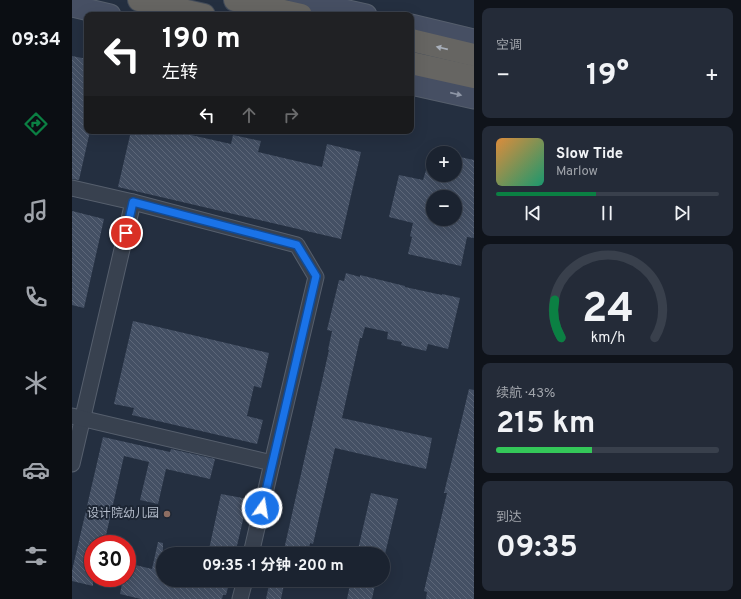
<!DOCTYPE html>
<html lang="zh">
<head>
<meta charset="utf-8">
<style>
  :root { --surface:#1b2330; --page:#242b38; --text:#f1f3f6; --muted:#a0a4ab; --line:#39404c; --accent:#0b8043 }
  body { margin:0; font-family:Overpass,"Noto Sans SC",sans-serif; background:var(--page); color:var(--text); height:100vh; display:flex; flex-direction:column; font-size:15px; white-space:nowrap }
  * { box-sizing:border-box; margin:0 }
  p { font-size:13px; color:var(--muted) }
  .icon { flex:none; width:22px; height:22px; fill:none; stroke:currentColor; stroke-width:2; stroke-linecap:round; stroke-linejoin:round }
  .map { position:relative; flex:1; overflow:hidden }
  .side { display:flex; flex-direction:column; gap:8px; padding:8px; background:#0f131a; width:267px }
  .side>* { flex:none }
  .hud { position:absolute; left:12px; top:12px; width:330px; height:122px; border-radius:8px; box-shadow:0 4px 16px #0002,0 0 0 1px var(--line); background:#202124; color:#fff; overflow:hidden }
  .controls { position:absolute; left:354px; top:146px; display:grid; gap:8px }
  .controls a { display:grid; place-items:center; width:36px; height:36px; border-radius:50%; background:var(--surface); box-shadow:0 4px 16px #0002,0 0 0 1px var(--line); font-size:20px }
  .speed { position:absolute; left:12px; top:535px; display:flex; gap:8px; font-size:20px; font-weight:700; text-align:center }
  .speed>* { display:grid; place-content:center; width:52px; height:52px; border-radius:50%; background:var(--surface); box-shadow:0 4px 16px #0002,0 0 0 1px var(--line); line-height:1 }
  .speed .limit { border:6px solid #d22; background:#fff; color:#111 }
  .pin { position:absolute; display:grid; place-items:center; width:34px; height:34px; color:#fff; margin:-17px; border:2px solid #fff; border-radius:50%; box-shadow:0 1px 4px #0007 }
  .me { position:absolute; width:44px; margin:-22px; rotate:13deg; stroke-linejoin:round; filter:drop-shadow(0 0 3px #0008) }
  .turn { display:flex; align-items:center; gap:14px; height:84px; padding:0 12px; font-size:18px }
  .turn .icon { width:52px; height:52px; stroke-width:2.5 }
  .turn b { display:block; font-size:28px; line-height:34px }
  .lanes { display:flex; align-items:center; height:38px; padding:0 12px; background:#0003; justify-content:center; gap:20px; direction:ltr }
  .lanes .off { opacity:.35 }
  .big { font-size:30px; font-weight:700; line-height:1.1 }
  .side .card { flex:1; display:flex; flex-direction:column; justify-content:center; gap:6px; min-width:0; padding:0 14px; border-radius:8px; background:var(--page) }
  .side .dial { align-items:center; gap:0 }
  .dial svg { height:104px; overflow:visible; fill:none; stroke:var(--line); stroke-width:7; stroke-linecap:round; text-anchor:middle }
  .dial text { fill:var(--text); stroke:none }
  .song { display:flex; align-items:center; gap:12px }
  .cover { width:48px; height:48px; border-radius:6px; background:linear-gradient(135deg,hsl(30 70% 55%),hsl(160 70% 35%)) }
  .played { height:4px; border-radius:2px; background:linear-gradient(90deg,var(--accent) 45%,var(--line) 45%) }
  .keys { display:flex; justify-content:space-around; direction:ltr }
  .heat { display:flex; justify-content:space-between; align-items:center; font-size:22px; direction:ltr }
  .charge { height:6px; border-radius:3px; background:linear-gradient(90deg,#34c759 43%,var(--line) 0) }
  .trip { position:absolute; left:84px; top:547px; width:234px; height:40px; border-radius:20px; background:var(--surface); box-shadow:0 4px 16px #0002,0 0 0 1px var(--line); font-weight:700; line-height:40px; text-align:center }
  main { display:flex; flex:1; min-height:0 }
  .tab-bar { display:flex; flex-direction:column; width:72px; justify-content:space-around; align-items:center; background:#0b0e13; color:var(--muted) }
  .tab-bar .icon { width:28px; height:28px }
  .tab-bar .selected { color:var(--accent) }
  .tab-bar b { font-size:18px; color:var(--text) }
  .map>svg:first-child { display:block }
  .building { fill:url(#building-back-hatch); fill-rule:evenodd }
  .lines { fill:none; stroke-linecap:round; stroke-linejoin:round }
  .minor-casing { stroke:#565f6d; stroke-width:17 }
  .secondary-casing { stroke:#565f6d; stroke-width:23 }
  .trunk-casing { stroke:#434c5a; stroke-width:24 }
  .minor { stroke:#38414f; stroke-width:15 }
  .secondary { stroke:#464f63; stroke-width:21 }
  .trunk { stroke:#666562; stroke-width:22 }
  .oneway { fill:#a8afba }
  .oneway2 { fill:#8e96a6 }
  .route-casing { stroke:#114b97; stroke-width:10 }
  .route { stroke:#1a73e8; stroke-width:7 }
  .education-dot { fill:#8d6e63; stroke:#1d2634; stroke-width:1.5 }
  .labels { text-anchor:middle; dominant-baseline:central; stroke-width:4; stroke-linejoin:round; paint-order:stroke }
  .poi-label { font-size:12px; fill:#b4bcca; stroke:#1d2634; text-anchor:end }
</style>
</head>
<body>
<main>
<nav class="tab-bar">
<b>09:34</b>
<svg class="icon selected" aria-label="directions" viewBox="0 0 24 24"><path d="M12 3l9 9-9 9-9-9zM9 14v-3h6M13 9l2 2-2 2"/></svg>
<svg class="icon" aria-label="music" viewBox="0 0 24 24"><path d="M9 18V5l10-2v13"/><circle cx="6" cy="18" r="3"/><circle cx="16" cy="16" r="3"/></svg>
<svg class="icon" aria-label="phone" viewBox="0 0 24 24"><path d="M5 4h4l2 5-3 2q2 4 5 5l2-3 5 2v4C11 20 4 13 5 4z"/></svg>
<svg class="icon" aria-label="climate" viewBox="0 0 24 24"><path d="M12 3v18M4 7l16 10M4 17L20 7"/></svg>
<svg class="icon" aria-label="car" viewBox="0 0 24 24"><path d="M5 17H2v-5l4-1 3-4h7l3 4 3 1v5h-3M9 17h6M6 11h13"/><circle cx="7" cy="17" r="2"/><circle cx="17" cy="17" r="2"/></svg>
<svg class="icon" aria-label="filters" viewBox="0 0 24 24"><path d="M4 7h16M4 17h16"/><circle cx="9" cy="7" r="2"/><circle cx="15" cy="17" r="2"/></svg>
</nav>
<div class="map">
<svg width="402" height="599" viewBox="0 0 402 599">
  <defs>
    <pattern id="building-back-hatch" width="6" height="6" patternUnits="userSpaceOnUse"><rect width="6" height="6" fill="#445064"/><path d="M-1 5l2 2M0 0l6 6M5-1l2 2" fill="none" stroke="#5d6779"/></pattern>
  </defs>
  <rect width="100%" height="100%" fill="#242f40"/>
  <g class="building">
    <path d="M0,56l15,3v72h3l-11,49 -7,-1z"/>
    <path d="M59,131h42l58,13 2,-9 28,6 -3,11 64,15 5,-23 34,8 -20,87 -223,-52z"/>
    <path d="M360,151l10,2h-9v22h22v-19l19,4v78l-7,-1 -6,29 -53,-12 4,-17 -2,-1 3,-13 -24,-6 10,-42 24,5 4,-13h1zM361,197h22v22h-22z"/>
    <path d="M0,211l32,8 -20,89 -12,-3z"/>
    <path d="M274,273l14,4v-2l45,11v1l37,8v-1l18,4 -12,51 -20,-5 -2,7 -25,-6 1,-3 -15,-3 1,-7 -23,-5 -3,11h-2l-18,80 90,20 -6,31 -91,-21 -22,96 -3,-1 -2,11h-25l46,-204h-1l4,-19 -5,-1 12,-50 5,1z"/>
    <path d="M61,321l136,32 -8,35 -7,-2 -7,30 16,4 -6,24 -125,-29 2,-7 -20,-4z"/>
    <path d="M397,389l5,1v209h-48l1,-7 -3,-1 23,-98h-3z"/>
    <path d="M31,437l67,15 1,-3 44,10 -5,20 -44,-10 -8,35 -18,-4 9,-38 -25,-6 -20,88h-11v42l-21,-5v-10z"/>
    <path d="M299,493l27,6 -13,55h-28z"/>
    <path d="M149,494l27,5 -13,55h-27z"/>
    <path d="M86,542l5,1v37h67l-4,15h-3l-1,4h-81l-21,-5 3,-16h4v-15l25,6z"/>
    <path d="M198,580h15l-4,19h-15z"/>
    <path d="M279,580h25l-4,19h-25z"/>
  </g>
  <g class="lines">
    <g class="minor-casing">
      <g id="minor">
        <path d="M0,188l61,14 -61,262"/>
        <path d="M61,202l164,43 19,32 -44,186"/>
        <path d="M0,416l200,47 -21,91"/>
        <path d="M168,599l5,-19"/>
      </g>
    </g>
    <g class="secondary-casing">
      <g id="secondary">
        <path d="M227,0l67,15"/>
        <path d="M0,6l38,9"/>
        <path d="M339,25l63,15"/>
        <path d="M339,84l63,14"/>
      </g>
    </g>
    <g class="trunk-casing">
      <g id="trunk">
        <path d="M67,0l65,15"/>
        <path d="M163,0l66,15"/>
        <path d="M339,40l63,15"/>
        <path d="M339,63l63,14"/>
      </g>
    </g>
    <use href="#minor" class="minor"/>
    <use href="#secondary" class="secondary"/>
    <use href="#trunk" class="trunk"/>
  </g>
  <defs><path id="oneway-solid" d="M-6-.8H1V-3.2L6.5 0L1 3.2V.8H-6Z"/></defs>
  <use class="oneway" href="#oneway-solid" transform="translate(370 48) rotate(-167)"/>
  <use class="oneway2" href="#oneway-solid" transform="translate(384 94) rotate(13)"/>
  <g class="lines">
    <g class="route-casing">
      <path id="route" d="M54,233l7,-31 164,43 19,31 -54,232"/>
    </g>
    <use href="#route" class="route"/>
  </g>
  <circle class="education-dot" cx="95" cy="514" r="4"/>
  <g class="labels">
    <g class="poi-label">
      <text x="87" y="514">设计院幼儿园</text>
    </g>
  </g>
</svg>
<div class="controls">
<a>+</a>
<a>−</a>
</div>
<div class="speed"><div class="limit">30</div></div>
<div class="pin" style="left:54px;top:233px;background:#d93025"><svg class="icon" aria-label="arrive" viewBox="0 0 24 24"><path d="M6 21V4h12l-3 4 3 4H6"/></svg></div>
<svg class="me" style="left:190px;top:508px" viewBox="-20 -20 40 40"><circle r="17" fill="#1a73e8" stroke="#fff" stroke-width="3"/><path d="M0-11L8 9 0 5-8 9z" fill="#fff"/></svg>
<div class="trip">09:35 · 1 分钟 · 200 m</div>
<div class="hud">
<div class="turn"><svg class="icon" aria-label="left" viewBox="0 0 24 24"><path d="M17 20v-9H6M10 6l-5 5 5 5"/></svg><div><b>190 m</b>左转</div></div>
<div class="lanes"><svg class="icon" aria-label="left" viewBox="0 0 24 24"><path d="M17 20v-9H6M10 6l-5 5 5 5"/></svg><svg class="icon off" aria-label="ahead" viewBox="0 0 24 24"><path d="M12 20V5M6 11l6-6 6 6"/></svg><svg class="icon off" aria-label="right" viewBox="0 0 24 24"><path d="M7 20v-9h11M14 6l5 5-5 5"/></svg></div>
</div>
</div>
<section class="side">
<div class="card"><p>空调</p>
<div class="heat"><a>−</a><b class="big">19°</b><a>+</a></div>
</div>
<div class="card">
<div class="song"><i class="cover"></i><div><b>Slow Tide</b><p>Marlow</p></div></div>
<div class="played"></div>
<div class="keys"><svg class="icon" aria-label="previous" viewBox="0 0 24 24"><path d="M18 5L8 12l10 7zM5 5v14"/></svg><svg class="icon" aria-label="pause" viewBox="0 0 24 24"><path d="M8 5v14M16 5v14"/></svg><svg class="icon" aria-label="next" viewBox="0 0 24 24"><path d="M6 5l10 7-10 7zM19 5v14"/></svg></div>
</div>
<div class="card dial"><svg viewBox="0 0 100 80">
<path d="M14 69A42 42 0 1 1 86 69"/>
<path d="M14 69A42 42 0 0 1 9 40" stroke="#0b8043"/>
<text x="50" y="56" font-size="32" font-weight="700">24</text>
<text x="50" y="72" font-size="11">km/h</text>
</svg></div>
<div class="card"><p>续航 · 43%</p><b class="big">215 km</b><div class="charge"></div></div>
<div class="card"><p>到达</p><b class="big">09:35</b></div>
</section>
</main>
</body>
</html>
